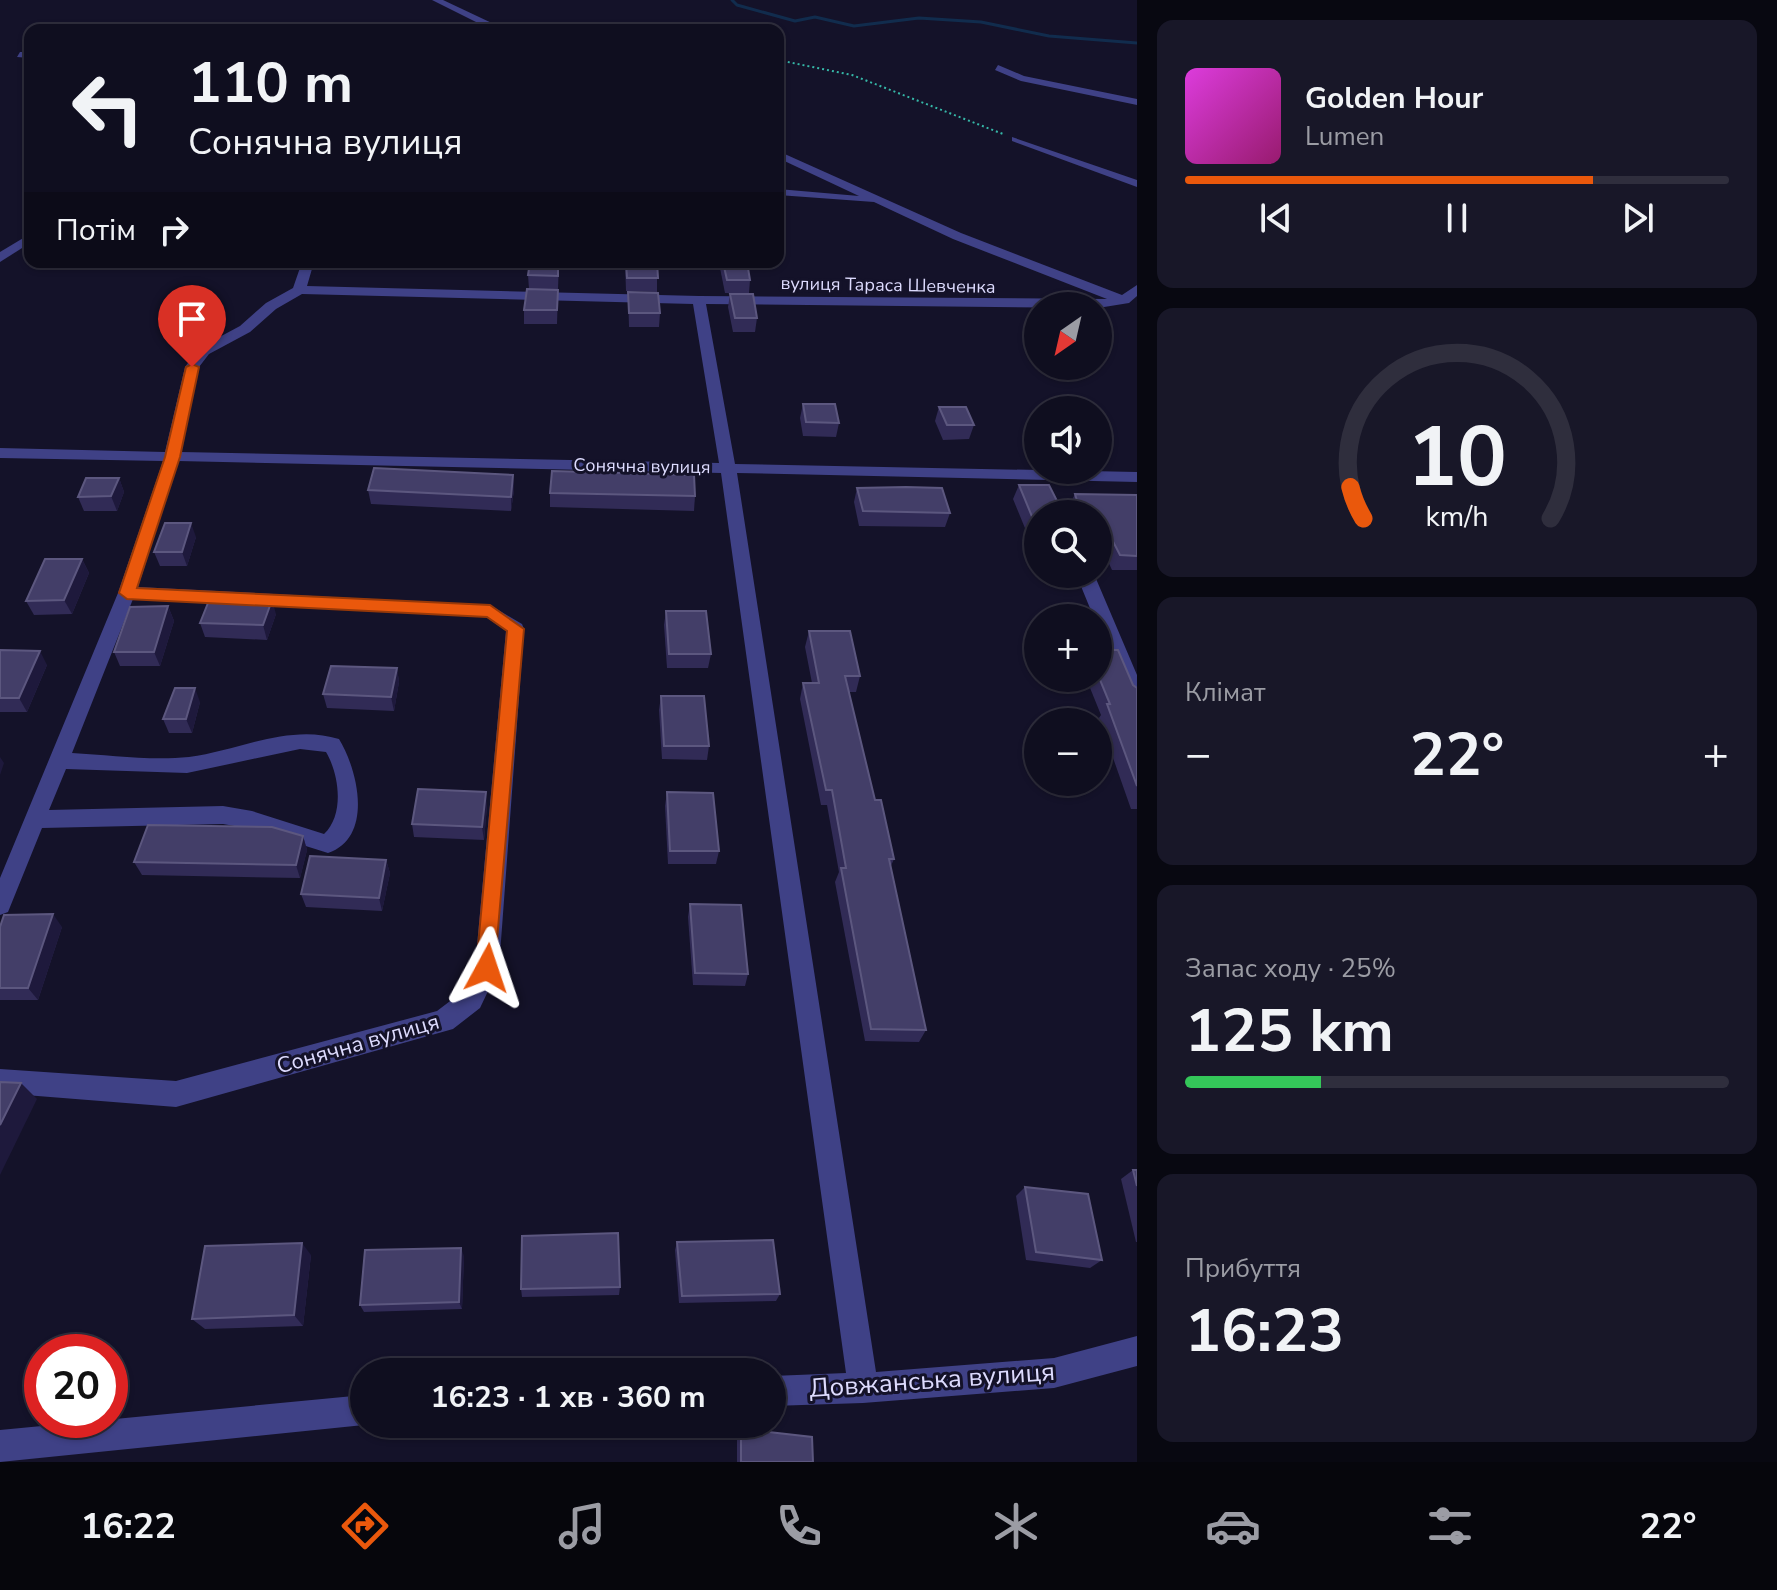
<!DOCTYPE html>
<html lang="uk">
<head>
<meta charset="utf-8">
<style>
  :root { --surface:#0f0e1f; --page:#181728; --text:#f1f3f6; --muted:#9b9ca4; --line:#2f2e3d; --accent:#ea580c }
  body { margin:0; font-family:"Nunito Sans",sans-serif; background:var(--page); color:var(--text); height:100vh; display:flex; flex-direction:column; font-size:30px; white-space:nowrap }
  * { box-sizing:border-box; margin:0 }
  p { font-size:26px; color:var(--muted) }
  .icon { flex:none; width:44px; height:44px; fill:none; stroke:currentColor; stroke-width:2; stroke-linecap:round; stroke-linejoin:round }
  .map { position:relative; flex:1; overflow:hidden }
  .panel { display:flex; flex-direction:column; gap:20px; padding:20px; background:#080811; width:640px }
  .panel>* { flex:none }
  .banner { position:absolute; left:24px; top:24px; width:760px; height:244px; border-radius:16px; box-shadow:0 2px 6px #0004,0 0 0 2px var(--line); background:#0f0e1f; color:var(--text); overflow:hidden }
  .needle { width:52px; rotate:214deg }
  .buttons { position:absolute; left:1024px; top:292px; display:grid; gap:16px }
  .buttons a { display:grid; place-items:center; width:88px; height:88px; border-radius:50%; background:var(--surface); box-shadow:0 2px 6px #0004,0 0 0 2px var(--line); font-size:40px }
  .speed { position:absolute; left:24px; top:1334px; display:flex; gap:16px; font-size:40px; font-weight:700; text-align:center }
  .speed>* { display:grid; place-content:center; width:104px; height:104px; border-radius:50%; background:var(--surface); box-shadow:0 2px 6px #0004,0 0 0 2px var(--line); line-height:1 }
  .speed .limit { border:12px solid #d22; background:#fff; color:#111 }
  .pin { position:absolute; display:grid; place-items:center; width:68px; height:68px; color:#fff; margin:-82px -34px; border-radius:50% 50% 50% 0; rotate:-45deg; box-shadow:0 0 8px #0007 }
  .pin .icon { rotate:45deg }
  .me { position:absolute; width:88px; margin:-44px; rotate:5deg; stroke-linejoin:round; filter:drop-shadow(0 0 6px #0008) }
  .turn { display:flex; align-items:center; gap:28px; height:168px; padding:0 32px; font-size:36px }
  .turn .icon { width:104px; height:104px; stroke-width:2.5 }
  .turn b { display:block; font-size:56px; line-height:68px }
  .then { display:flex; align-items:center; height:76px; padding:0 32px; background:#0003; gap:16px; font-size:30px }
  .big { font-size:60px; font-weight:700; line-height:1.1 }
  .panel .card { flex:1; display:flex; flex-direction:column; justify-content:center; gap:12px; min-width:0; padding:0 28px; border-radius:16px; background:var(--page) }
  .panel .dial { align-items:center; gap:0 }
  .dial svg { height:208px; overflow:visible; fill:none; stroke:var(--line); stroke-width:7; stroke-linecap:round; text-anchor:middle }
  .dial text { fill:var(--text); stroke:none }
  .song { display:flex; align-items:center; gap:24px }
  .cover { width:96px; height:96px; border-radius:12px; background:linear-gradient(135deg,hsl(300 70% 55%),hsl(320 70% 35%)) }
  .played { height:8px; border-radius:4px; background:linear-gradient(90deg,var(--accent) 75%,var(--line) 75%) }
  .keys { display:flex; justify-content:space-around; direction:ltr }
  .heat { display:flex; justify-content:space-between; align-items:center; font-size:44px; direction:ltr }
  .charge { height:12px; border-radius:6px; background:linear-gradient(90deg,#34c759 25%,var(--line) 0) }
  .trip { position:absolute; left:350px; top:1358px; width:436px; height:80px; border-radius:40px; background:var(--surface); box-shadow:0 2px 6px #0004,0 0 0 2px var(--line); font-weight:700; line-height:80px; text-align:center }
  .tab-bar { display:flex; height:128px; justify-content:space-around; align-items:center; background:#06060c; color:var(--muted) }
  .tab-bar .icon { width:56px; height:56px }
  .tab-bar .current { color:var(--accent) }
  .tab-bar b { font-size:36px; color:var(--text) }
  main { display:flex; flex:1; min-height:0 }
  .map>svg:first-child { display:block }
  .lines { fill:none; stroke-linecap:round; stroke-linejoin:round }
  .stream { stroke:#112c4d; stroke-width:3 }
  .path { stroke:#36b7a7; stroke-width:2; stroke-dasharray:2 3; stroke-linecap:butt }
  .minor { fill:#3f4186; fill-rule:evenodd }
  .wall { fill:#312b56 }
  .shaded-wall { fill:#1e193c }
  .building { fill:#433e68; stroke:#5c577f; stroke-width:2 }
  .route { fill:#ea580c; stroke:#983908; stroke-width:2 }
  .labels { text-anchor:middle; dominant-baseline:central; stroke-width:6; stroke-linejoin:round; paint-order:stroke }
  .far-street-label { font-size:18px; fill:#dddbfe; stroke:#141229 }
  .street-label { font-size:22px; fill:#dddbfe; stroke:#141229 }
  .near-street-label { font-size:26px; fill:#dddbfe; stroke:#141229 }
</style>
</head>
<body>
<main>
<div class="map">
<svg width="1137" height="1462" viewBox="0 0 1137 1462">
  <rect width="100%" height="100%" fill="#141229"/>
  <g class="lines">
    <path class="stream" d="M732,0l5,5 58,16 20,-4 39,9 65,-8 62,4 68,14 88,7"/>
    <path class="path" d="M778,60l74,15 151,59"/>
    <g class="minor">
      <path d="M432,0h11l53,25 140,2 4,3h-148z"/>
      <path d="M20,52h10v6l-13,-1z"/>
      <path d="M998,65l26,11 113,23v6l-116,-24 -26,-11z"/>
      <path d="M1012,137l125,43v7l-125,-46z"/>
      <path d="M778,151l183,82 161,62 15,-10v11l-8,7 -31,5 -392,-4 29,160 402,8v10l-400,-9 139,899 178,-14 83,-22v30l-83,22 -191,15 -91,3v-30l74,-3 -125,-900 -543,-12 -40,126 352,18 32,19 2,5 -25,339 -19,40 -27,21 -277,78 -176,-14v-24l176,12 261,-70 25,-19 13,-25 31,-336 -20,-14 -353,-18 -61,154c37,2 79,8 117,4 49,-6 100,-34 150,-18 19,31 35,98 -11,114l-76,-24 -29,-5 -181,4 -34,84 -8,3v-37l118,-285 45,-132 -163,-3v-10l165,4 20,-85 14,-19 41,-22 26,-23 27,-15 9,-26h12l-7,24 392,10 408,3 -154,-60 -79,-37 -96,-7v-6l81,7 -81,-38zM302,294l391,10 26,159 -538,-11 18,-85 10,-13 41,-22 26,-23zM300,749l26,3c13,22 19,62 -2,82l-72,-23 -29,-5 -174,4 17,-41 121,4z"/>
      <path d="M30,234v9l-30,19v-10z"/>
      <path d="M1076,574h18l43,101v30l-10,-7 -29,-71v-9h-4z"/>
      <path d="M364,1395v29h3l-3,1 -364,37v-32z"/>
    </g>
  </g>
  <g class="wall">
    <path d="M339,262h25v1l-25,1z"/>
    <path d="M559,262l-1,27h-29l-1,-14z"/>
    <path d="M625,262h32v30l-31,-1z"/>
    <path d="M721,262h26l3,18 -1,13h-24l-5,-25z"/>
    <path d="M558,290l-1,34h-33v-14z"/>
    <path d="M628,292l32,21 -1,14h-30z"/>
    <path d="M730,294l27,24 -2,14h-22l-5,-25z"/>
    <path d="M200,304l4,14 -9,23h-26l-4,-13z"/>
    <path d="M803,404l36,19 -3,14 -33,-1 -3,-18z"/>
    <path d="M939,407l35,18 -5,14 -26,1 -8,-19z"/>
    <path d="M513,475l1,15 -3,21 -140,-7 -3,-14z"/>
    <path d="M119,478l5,14 -7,19h-33l-6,-14z"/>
    <path d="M1019,485l39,18 13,-1 4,-8 62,1v75h-25l-14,-30v-26h-60v19h-11l-14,-34z"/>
    <path d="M857,488l93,25 -5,14 -86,-1 -5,-24z"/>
    <path d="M550,493l145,3 -1,15 -144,-4z"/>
    <path d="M196,537l-9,29h-27l-6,-14z"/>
    <path d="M82,559l7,14 -17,41 -38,1 -8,-14z"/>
    <path d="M168,606l6,15 -14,45h-40l-6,-14z"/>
    <path d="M666,611l45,43 -3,14h-41l-3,-43z"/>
    <path d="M276,614l-9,26 -62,-3 -5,-14z"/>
    <path d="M809,631l51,45 -4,16h-7l26,108 19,59 -4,9 36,162 -7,12 -54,-1 -30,-159 4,-10 -12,-67h-6l-21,-106 3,-16h9l-7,-36z"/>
    <path d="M0,650l47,15 -20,47h-27z"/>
    <path d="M1098,650l39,38v121h-6l-32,-91 2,-3 -15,-37h12z"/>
    <path d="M397,668l2,14 -5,29 -67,-3 -4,-14z"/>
    <path d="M661,696l48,50 -2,14 -45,-1 -3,-49z"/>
    <path d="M200,702l-8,31h-23l-6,-14z"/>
    <path d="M667,792l52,59 -3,13h-48l-3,-58z"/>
    <path d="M487,806l-3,34 -70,-3 -2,-13z"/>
    <path d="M303,836l4,14 -7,28 -158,-3 -8,-13z"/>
    <path d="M386,860l4,13 -8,38 -76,-4 -5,-13z"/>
    <path d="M690,904l58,70 -3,12 -52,-1 -5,-68z"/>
    <path d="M0,927h62l-24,73h-38z"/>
    <path d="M1133,1170h4v72h-1l-15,-63z"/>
    <path d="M1025,1187l77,73 -12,8 -64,-8 -10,-64z"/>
    <path d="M677,1242l103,52 -4,7 -97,2 -4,-53z"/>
    <path d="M311,1255l-8,71 -98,3 -13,-10z"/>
    <path d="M464,1256l-2,53 -98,3 -4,-7z"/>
    <path d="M620,1287l-1,8 -97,2 -1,-8z"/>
    <path d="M741,1429l72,33h-76v-29z"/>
  </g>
  <g class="shaded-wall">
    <path d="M200,304l4,14 -9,23 -4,-14z"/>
    <path d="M513,475l1,15 -3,21v-14z"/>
    <path d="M119,478l5,14 -7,19 -6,-15z"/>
    <path d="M191,523l5,14 -9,29 -5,-14z"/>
    <path d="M82,559l7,14 -17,41 -8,-14z"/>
    <path d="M272,600l4,14 -9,26 -4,-15z"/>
    <path d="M168,606l6,15 -14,45 -6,-14z"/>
    <path d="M40,651l7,14 -20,47 -8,-14z"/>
    <path d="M397,668l2,14 -5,29 -3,-14z"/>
    <path d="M195,688l5,14 -8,31 -6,-14z"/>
    <path d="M0,757l4,6 -4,12z"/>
    <path d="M486,792l1,14 -3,34 -2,-13z"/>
    <path d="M303,836l4,14 -7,28 -4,-13z"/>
    <path d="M386,860l4,13 -8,38 -3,-13z"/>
    <path d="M53,914l9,13 -24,73 -10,-12z"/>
    <path d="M21,1083l16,16 -37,76v-50z"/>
    <path d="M302,1243l9,12 -8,71 -9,-11z"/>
    <path d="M461,1248l3,8 -2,53 -3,-7z"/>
  </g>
  <g class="building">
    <path d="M530,262h28v14l-30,-1z"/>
    <path d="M626,262h31l1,16h-31z"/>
    <path d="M723,262h24l3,18h-23z"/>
    <path d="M527,289l31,1 -1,20h-33z"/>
    <path d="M628,292l30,1 2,20h-31z"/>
    <path d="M730,294h23l4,24h-22z"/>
    <path d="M200,304l-9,23 -26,1 9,-23z"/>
    <path d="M803,404h32l4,19 -33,-1z"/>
    <path d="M939,407h27l8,18h-27z"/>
    <path d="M374,468l139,7 -2,22 -143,-7z"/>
    <path d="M552,471l142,4 1,21 -145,-3z"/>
    <path d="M86,478h33l-8,18 -33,1z"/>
    <path d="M1019,485h30l9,18 19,-2 -2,-7 62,1v61l-17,-1 -18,-35 -4,-1v-5h-60v5h-5z"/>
    <path d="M906,487l36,1 8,25 -87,-2 -6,-23z"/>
    <path d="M165,523h26l-9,29h-28z"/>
    <path d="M45,559h37l-18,41 -38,1z"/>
    <path d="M210,598l62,2 -9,25 -63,-2z"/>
    <path d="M168,606l-14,46h-40l16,-45z"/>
    <path d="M666,611h40l5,43h-42z"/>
    <path d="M809,631h41l10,45h-15l30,124h6l13,59h-5l37,171 -55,-1 -30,-161h5l-14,-78h-6l-23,-107h16z"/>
    <path d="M0,650l40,1 -21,47h-19z"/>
    <path d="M1098,650h20l15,35 4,3v98l-30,-82h3l-12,-29z"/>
    <path d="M331,666l66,2 -6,29 -68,-3z"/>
    <path d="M175,688h20l-9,31h-23z"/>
    <path d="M661,696h43l5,50h-45z"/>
    <path d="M418,789l68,3 -4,35 -70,-3z"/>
    <path d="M667,792l46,1 6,58h-49z"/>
    <path d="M148,825l124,2 31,9 -7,29 -162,-3z"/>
    <path d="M310,856l76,4 -7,38 -78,-4z"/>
    <path d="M690,904l51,1 7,69 -53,-1z"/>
    <path d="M53,914l-25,74h-28v-61l4,-12z"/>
    <path d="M0,1082l21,1 -21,42z"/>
    <path d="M1133,1170h4v16z"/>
    <path d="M1025,1187l63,7 14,66 -66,-8z"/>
    <path d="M618,1233l2,54 -99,2 1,-53z"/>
    <path d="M773,1240l7,54 -98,2 -5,-54z"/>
    <path d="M302,1243l-8,72 -102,4 13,-73z"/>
    <path d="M461,1248l-2,54 -99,3 5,-55z"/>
    <path d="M741,1429l71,8 1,25h-72z"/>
  </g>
  <path class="route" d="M192,364l7,3 -19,90 -43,131 353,17 34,24 -30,346 -7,3 -8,-3 -3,-7 31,-337 -20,-14 -360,-18 -8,-6 46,-136 21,-90z"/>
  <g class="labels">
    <g class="far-street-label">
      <text transform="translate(888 285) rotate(1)">вулиця Тараса Шевченка</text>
      <text transform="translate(642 466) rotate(1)">Сонячна вулиця</text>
    </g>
    <g class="street-label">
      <text transform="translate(358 1044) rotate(-16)">Сонячна вулиця</text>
    </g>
    <g class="near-street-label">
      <text transform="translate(932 1380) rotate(-4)">Довжанська вулиця</text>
    </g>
  </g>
</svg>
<div class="buttons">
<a><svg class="needle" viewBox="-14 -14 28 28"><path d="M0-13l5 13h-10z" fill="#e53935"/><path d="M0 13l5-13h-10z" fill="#9b9ca4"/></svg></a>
<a><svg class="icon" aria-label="sound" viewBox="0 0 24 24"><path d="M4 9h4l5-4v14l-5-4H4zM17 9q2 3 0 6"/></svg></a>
<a><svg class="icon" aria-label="search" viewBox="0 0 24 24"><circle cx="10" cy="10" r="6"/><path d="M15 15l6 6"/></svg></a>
<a>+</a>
<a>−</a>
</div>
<div class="speed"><div class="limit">20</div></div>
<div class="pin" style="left:192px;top:367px;background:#d93025"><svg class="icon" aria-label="arrive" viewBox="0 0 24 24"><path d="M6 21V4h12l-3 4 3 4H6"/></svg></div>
<svg class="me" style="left:487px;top:968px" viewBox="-20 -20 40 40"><path d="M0-17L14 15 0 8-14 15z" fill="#ea580c" stroke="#fff" stroke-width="4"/></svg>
<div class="trip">16:23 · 1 хв · 360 m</div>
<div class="banner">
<div class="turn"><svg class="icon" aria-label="left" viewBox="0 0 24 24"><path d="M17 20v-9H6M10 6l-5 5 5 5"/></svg><div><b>110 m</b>Сонячна вулиця</div></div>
<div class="then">Потім<svg class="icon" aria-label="right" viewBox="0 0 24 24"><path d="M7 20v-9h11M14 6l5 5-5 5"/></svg></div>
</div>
</div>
<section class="panel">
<div class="card">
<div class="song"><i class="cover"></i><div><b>Golden Hour</b><p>Lumen</p></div></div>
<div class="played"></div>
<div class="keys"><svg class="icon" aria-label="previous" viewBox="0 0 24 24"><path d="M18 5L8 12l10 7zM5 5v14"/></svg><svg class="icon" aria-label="pause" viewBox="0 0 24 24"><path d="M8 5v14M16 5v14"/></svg><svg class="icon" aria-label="next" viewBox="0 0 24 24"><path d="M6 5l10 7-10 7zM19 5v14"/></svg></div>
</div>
<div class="card dial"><svg viewBox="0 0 100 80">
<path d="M14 69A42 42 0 1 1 86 69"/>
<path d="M14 69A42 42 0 0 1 9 57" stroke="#ea580c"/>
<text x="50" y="56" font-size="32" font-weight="700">10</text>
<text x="50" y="72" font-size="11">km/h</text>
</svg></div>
<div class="card"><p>Клімат</p>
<div class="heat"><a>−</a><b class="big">22°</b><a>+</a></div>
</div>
<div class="card"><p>Запас ходу · 25%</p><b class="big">125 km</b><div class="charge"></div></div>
<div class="card"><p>Прибуття</p><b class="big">16:23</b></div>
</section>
</main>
<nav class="tab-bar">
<b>16:22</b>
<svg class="icon current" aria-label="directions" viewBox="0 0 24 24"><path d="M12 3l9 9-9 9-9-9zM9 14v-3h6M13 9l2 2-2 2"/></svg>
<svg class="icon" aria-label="music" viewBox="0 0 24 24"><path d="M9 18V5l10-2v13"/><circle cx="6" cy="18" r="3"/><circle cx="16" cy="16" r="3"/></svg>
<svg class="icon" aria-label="phone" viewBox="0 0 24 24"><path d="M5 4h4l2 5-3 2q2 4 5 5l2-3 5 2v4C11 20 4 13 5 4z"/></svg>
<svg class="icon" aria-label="climate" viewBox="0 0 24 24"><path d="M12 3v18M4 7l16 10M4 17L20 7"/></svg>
<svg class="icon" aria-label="car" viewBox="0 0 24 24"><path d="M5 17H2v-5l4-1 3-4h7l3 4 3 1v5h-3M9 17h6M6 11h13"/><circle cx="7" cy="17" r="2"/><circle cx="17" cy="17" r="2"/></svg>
<svg class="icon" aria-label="filters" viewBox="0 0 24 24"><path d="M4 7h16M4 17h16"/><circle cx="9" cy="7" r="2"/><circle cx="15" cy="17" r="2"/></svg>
<b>22°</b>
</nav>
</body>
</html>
